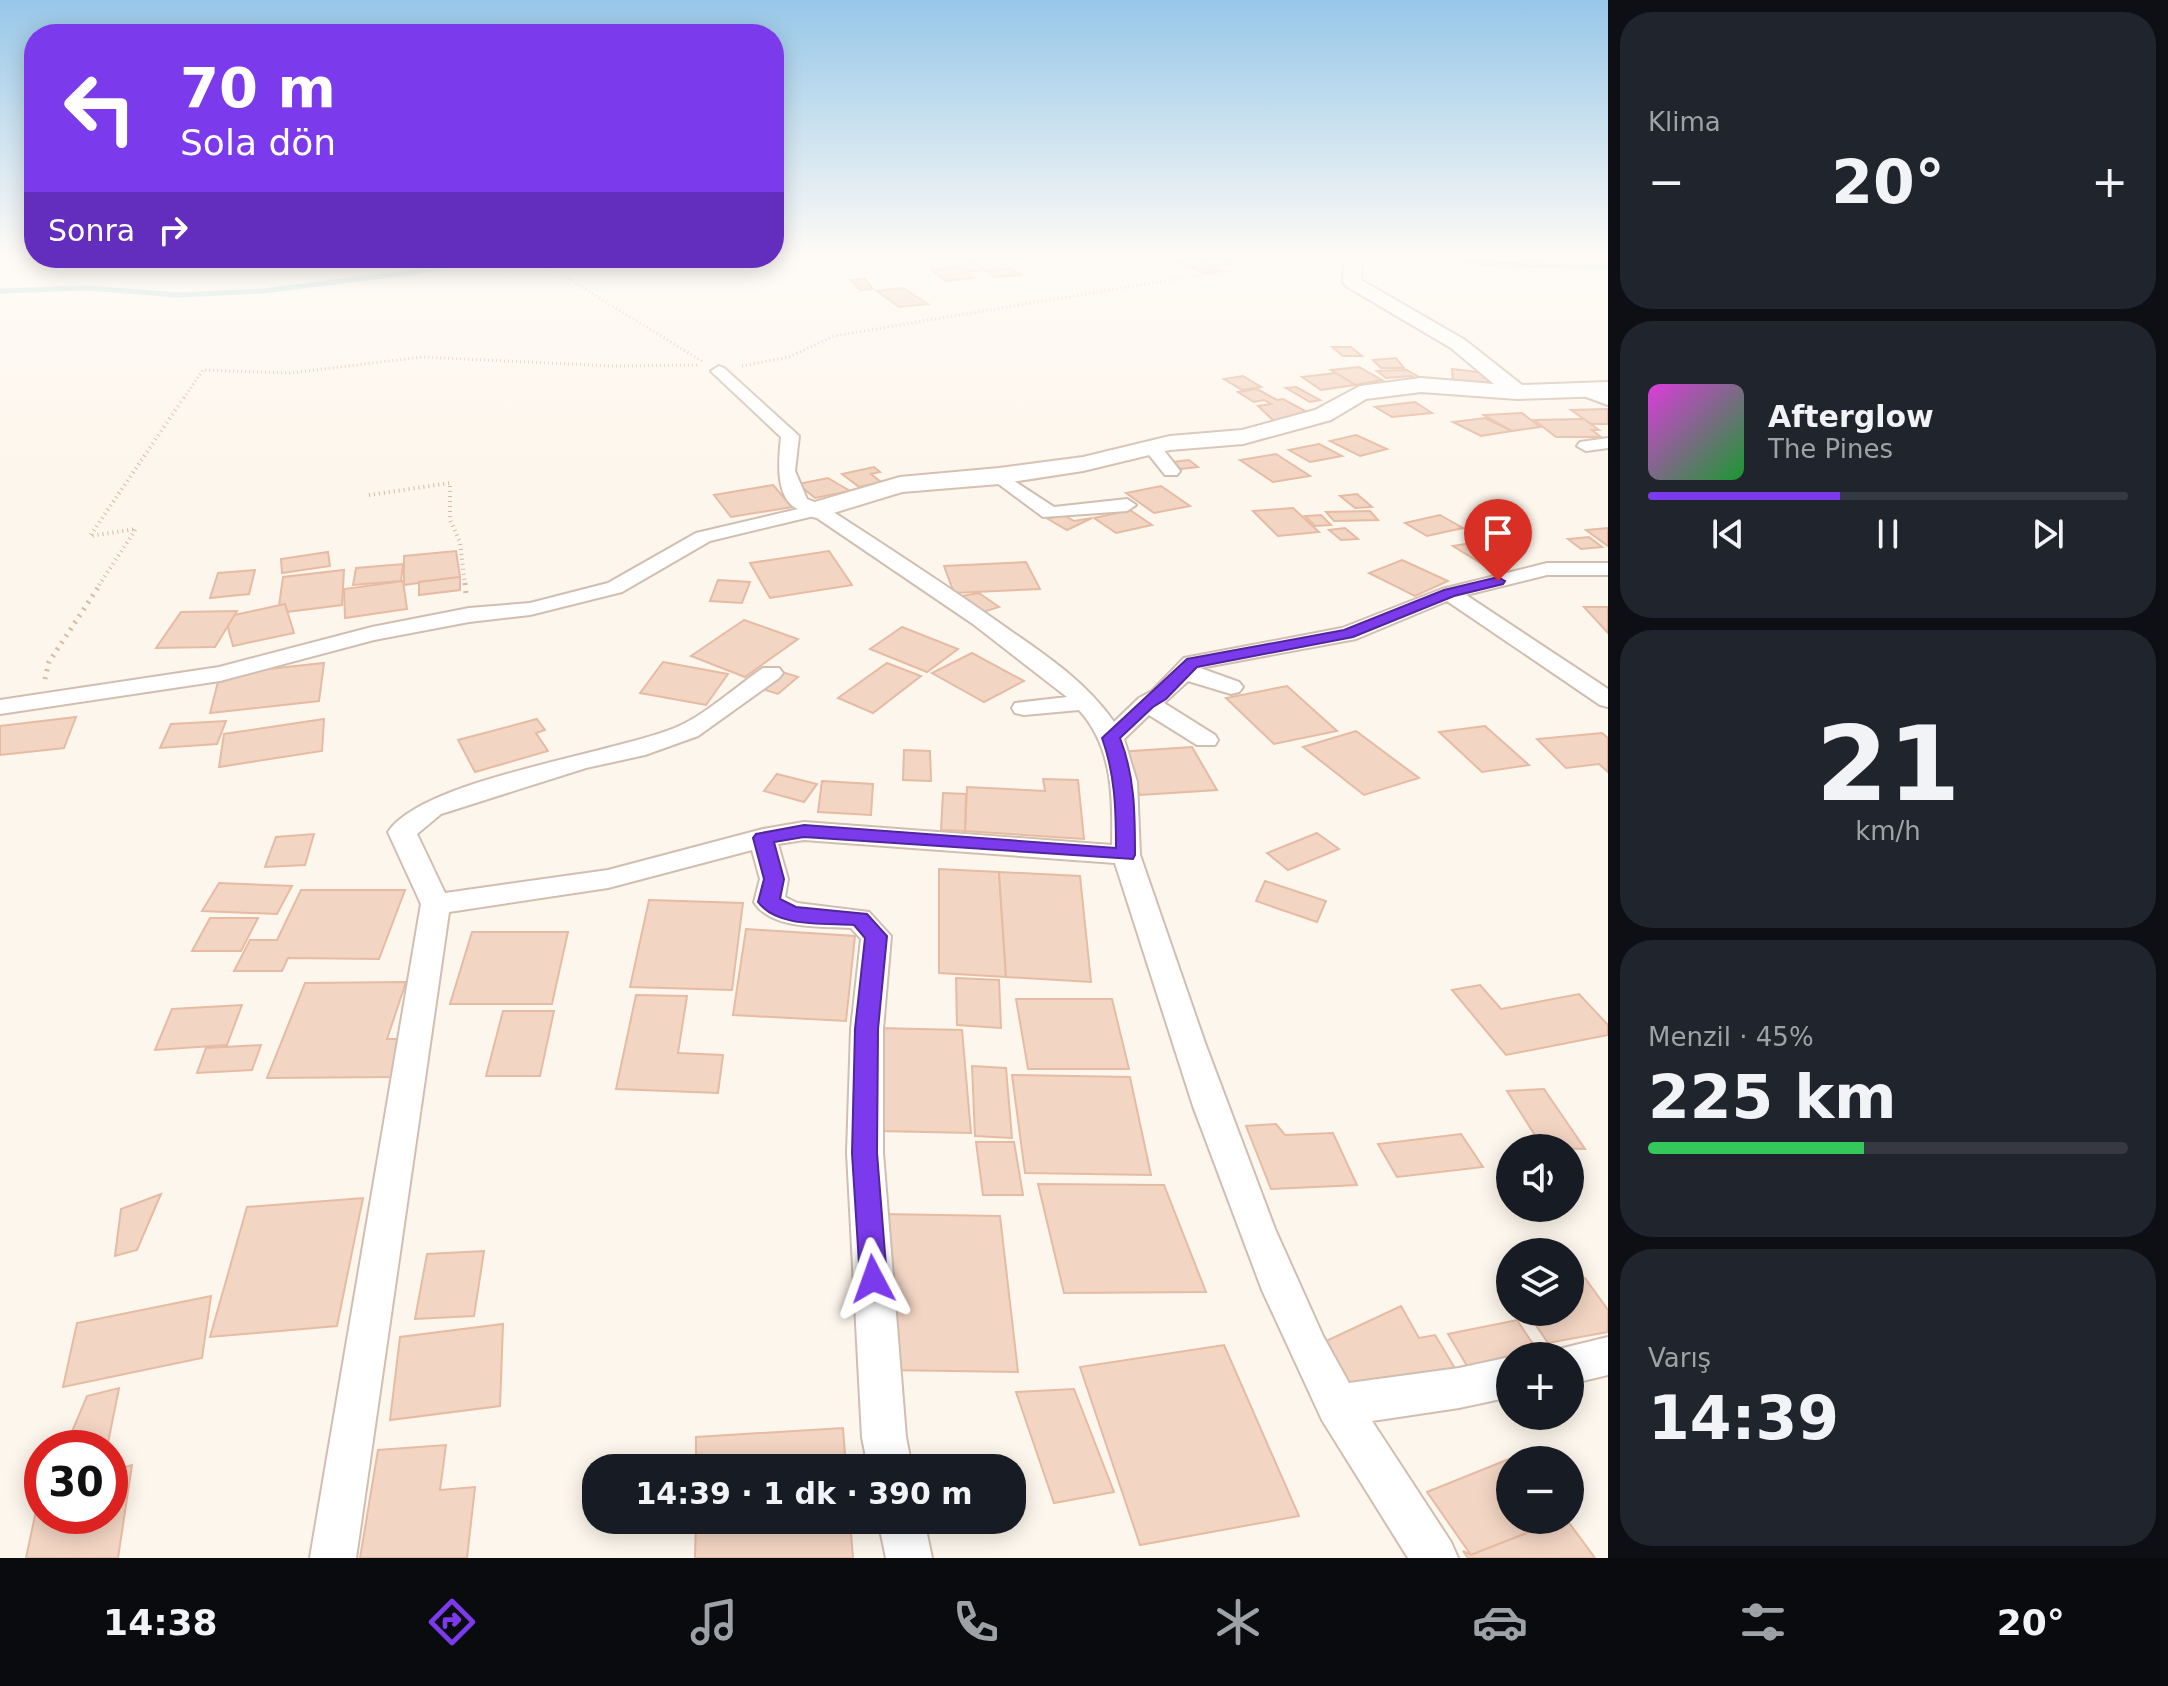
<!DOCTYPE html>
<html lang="tr">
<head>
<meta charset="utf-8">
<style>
  :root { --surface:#171b24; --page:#20242c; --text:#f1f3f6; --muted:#9ea1a6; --line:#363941; --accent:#7c3aed }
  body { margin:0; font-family:"DejaVu Sans",sans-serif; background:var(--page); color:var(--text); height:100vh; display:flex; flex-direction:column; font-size:30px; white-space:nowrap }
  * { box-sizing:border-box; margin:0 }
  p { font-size:26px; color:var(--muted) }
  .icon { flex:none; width:44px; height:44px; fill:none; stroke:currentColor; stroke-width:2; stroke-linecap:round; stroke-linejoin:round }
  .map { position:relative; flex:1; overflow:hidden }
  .drawer { display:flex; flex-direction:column; gap:12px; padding:12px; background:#0d0f14; width:560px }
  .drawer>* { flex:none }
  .banner { position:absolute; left:24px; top:24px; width:760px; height:244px; border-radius:32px; box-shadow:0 4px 20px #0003; background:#7c3aed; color:#fff; overflow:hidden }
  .controls { position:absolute; left:1496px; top:1134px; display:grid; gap:16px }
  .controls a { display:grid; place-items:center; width:88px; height:88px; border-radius:50%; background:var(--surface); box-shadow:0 4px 20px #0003; font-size:40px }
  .speed { position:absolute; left:24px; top:1430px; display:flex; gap:16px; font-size:40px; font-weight:700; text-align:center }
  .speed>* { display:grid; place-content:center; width:104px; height:104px; border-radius:50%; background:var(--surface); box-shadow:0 4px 20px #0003; line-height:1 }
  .speed .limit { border:12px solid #d22; background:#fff; color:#111 }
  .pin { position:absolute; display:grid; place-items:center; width:68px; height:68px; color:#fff; margin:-82px -34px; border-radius:50% 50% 50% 0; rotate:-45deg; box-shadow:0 0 8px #0007 }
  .pin .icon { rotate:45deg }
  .me { position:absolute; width:88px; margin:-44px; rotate:356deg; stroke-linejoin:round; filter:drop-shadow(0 0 6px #0008) }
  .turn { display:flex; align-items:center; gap:28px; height:168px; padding:0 24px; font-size:36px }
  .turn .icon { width:104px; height:104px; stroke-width:2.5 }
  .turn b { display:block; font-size:56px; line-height:68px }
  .then { display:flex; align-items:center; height:76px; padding:0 24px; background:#0003; gap:16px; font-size:30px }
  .big { font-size:60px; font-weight:600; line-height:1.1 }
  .drawer .card { flex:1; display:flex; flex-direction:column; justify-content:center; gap:12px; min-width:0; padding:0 28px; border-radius:32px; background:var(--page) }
  .drawer .dial { align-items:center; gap:0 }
  .dial b { font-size:104px; line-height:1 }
  .song { display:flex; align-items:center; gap:24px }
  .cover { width:96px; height:96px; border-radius:12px; background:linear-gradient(135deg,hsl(300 70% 55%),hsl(130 70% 35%)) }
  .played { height:8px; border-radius:4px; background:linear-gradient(90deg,var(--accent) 40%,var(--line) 40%) }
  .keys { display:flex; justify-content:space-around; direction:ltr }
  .heat { display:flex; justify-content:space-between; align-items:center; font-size:44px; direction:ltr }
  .charge { height:12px; border-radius:6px; background:linear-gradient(90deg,#34c759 45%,var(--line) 0) }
  .trip { position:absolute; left:582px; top:1454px; width:444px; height:80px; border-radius:32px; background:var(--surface); box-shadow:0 4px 20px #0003; font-weight:600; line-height:80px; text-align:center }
  .dock { display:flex; height:128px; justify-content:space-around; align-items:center; background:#090b0e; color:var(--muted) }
  .dock .icon { width:56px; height:56px }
  .dock .current { color:var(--accent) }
  .dock b { font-size:36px; color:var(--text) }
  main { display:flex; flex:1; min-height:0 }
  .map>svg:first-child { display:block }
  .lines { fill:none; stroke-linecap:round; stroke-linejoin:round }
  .stream { stroke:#a5d3da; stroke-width:5 }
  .building { fill:#f3d5c3; stroke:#e6bba3; stroke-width:2 }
  .street-casing { stroke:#d1beb0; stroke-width:4 }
  .secondary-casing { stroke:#d6c0b0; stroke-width:4 }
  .path-far2 { stroke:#d9b8a5; stroke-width:3; stroke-dasharray:1 3; stroke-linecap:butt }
  .path-far1 { stroke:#d9b8a5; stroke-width:4; stroke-dasharray:1 4; stroke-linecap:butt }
  .path { stroke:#d9b8a5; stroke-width:5; stroke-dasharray:2 6; stroke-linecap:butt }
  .street { fill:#fff; fill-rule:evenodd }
  .secondary { fill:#fff; fill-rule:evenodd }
  .route { fill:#7c3aed; stroke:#51269a; stroke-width:2 }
</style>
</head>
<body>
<main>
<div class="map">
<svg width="1608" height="1558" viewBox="0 0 1608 1558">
  <rect width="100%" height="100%" fill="#fdf6ec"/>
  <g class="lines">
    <g class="stream">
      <path d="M1412,254l77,10 119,3"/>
      <path d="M0,291l88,-3 90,7 85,-4 152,-19 63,-14"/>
    </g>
  </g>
  <g class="building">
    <path d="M1218,257l12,7 -21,1 -13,-6z"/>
    <path d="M968,259l17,11 -20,2 -16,-10z"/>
    <path d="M1196,259l13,6 12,6 -17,2 -26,-12z"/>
    <path d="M958,267l16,11 -28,3 -15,-11z"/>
    <path d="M1011,268l10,7 -26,2 -9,-6z"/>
    <path d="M865,279l8,10 -12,1 -11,-10z"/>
    <path d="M903,288l25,16 -29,3 -22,-16z"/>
    <path d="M1332,347h19l11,9h-19z"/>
    <path d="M1396,358l8,10h-23l-8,-8z"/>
    <path d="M1359,367l23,13 -27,5 -24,-15z"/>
    <path d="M1452,369l35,4 3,13 -37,-4z"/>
    <path d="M1407,370l19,11h-8l-7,-5 -25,2 -9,-7z"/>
    <path d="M1336,373l19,12 -34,5 -19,-13z"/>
    <path d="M1243,376l18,11 -19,3 -18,-11z"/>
    <path d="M1296,387l24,13 -10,2 -24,-14z"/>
    <path d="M1257,389l20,11 6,-1 24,13 -33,9 -16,-15 13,-2 -7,-4 -10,2 -16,-10z"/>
    <path d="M1415,402l17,11 -40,4 -17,-10z"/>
    <path d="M1608,409v15h-17l-20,-14z"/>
    <path d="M1522,413l18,14 -28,4 -28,-16z"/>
    <path d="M1485,418l27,13 -31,5 -28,-14z"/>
    <path d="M1584,419l15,11h-7l9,7h-45l-22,-17z"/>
    <path d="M1356,435l31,14 -27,7 -30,-15z"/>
    <path d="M1319,444l23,12 -32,6 -21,-12z"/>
    <path d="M1276,454l34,22 -37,6 -33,-22z"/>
    <path d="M1189,460l9,7 -17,2 -9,-7z"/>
    <path d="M874,467l6,5 -9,2 10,8 -22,5 -17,-13z"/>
    <path d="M828,478l22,13 -35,7 -17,-14z"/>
    <path d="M773,485l19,22 -61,10 -17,-22z"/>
    <path d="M1161,486l29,20 -36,7 -28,-20z"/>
    <path d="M1357,494l15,13 -17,1 -15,-12z"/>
    <path d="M1293,508l26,24 -41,4 -25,-25z"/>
    <path d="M1130,510l22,15 -36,8 -22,-15z"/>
    <path d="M1370,511l8,9 -44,1 -8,-9z"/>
    <path d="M1062,514l12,7 18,-3 -25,12 -19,-11z"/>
    <path d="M1321,515l10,10 -16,1 -10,-10z"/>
    <path d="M1440,515l23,13 -36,8 -22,-13z"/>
    <path d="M1345,528l13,11 -17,1 -12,-10z"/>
    <path d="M1608,528v18l-22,-16z"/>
    <path d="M1589,537l13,10 -21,2 -13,-10z"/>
    <path d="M1476,542l37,22 -23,5 -37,-23z"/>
    <path d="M456,551l4,26 -56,8v-29z"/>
    <path d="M829,551l23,34 -82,13 -20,-35z"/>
    <path d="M328,552l2,14 -48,7 -1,-14z"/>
    <path d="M1402,560l46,21 -33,15 -46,-23z"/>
    <path d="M1026,562l14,27 -86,4 -10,-27z"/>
    <path d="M403,564l-2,17 -48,4 3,-17z"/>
    <path d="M255,570l-6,24 -39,4 8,-25z"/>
    <path d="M344,570l-2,35 -64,8 5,-36z"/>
    <path d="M460,577v13l-41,5v-13z"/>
    <path d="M718,580l32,2 -8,21 -32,-2z"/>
    <path d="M403,581l4,28 -62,9 -1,-29z"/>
    <path d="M979,593l20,14 -19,6 -24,-16z"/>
    <path d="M285,604l9,29 -61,13 -8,-29z"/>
    <path d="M1584,607h24v26z"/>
    <path d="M237,611l-22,36 -59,1 25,-36z"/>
    <path d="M744,620l54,19 -53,38 -54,-21z"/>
    <path d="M902,627l56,22 -31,23 -57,-23z"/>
    <path d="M972,653l52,28 -40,21 -52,-29z"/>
    <path d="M663,662l65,12 -22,31 -66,-12z"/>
    <path d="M324,663l-5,38 -109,12 10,-39z"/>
    <path d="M887,663l34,13 -48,37 -35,-15z"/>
    <path d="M782,672l16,5 -20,17 -16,-5z"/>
    <path d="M1287,686l50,45 -63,13 -48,-46z"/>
    <path d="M76,717l-12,31 -64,7v-29z"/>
    <path d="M324,719l-2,32 -103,16 5,-33z"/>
    <path d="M537,719l8,11 -9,3 12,18 -73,21 -17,-32z"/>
    <path d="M226,721l-9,23 -57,4 11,-24z"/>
    <path d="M1485,726l44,39 -47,7 -43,-40z"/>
    <path d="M1356,731l63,47 -55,17 -61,-48z"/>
    <path d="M1602,733l6,5v34l-9,-8 -33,4 -29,-29z"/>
    <path d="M1192,747l25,43 -77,5 -22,-43z"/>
    <path d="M904,750l26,1 1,30 -28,-1z"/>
    <path d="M777,774l40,10 -13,18 -40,-11z"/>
    <path d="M1043,779l35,1 6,59 -119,-8 2,-44 78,4z"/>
    <path d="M822,781l51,3 -2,31 -53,-3z"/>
    <path d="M943,793l23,1 -1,37 -24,-1z"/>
    <path d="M1317,833l22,16 -51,21 -21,-17z"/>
    <path d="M314,834l-9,31 -40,2 11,-30z"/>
    <path d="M939,869l60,3 7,105 -67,-4z"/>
    <path d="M999,872l81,4 11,106 -85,-5z"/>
    <path d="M1265,881l61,20 -9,21 -61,-21z"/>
    <path d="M219,883l73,3 -15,28 -75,-3z"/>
    <path d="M301,890h104l-26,69 -91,-1 -6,13h-48l16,-31h27z"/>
    <path d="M649,900l94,3 -11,87 -102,-3z"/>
    <path d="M210,918h48l-17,33h-49z"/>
    <path d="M746,929l109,7 -9,85 -113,-6z"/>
    <path d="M472,932h96l-16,72h-102z"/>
    <path d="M956,978l43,2 2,48 -44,-3z"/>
    <path d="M406,982l-19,57h18l-11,38 -127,1 38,-95z"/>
    <path d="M1480,985l21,24 78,-15 29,31v10l-102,20 -54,-65z"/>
    <path d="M636,995l51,1 -9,57 45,2 -5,38 -102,-4z"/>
    <path d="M1016,999h96l17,70h-101z"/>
    <path d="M242,1005l-15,40 -72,5 17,-41z"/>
    <path d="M503,1011h51l-14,65h-54z"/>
    <path d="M877,1028l85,2 9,103 -92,-2z"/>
    <path d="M261,1045l-9,25 -55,3 9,-25z"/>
    <path d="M972,1066l34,2 6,70 -37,-2z"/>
    <path d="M1012,1075l118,2 21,98 -126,-2z"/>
    <path d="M1544,1089l41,60 -42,-1 -36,-57z"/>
    <path d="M1276,1124l9,11 48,-2 24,52 -86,4 -25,-63z"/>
    <path d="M1461,1134l22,33 -86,10 -19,-33z"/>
    <path d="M976,1142h38l9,53h-40z"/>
    <path d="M1038,1184l126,1 42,107 -142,1z"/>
    <path d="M161,1194l-24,56 -22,6 6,-47z"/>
    <path d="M363,1198l-26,128 -127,11 37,-130z"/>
    <path d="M881,1214l119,2 18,156 -132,-2z"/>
    <path d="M484,1251l-10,65 -59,3 12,-65z"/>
    <path d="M1585,1278l23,32v22l-60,11 -21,-31h43v-31z"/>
    <path d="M211,1296l-9,62 -139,29 14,-64z"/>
    <path d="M1401,1306l18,32 16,-3 27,45 -125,25 -28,-56z"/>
    <path d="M1517,1320l24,36h-31v10l-38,8 -24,-40z"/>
    <path d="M503,1324l-3,82 -110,14 10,-83z"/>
    <path d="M1224,1345l75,171 -159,29 -60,-178z"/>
    <path d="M119,1388l-12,60h-42l22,-52z"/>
    <path d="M1074,1389l40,103 -60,11 -38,-111z"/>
    <path d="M843,1428l3,40h-150v-31z"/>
    <path d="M446,1445l-6,45 35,-3 -8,71h-107l18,-108z"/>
    <path d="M1514,1457l3,3h-7v60h50l-89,35 -44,-63z"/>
    <path d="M132,1465l-14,93h-92l15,-71 1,29h68v-45z"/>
    <path d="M696,1520h154l3,38h-158z"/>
    <path d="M1560,1520h7l28,38h-127l-5,-7 8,4z"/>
  </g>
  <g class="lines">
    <g class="street-casing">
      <g id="street">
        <path d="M719,366l5,2 75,68 -4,35 12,28 17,7c62,40 124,80 184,123 39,27 78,53 106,93l25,-24 13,-7 32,-33 158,-30 100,-39 105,-26h61v12h-61l-81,20 142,94v18l-8,-2 -153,-104 -91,38 -156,29 39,14 4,5 -4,5 -8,2 -43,-13 -24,22 51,32 3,5 -3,5h-18l-48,-30 -25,24 13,43 3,73 65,188 70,186 48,107 26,47 110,-15 51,-11v40l-51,11 -87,13 79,121 7,16h-50l-86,-138 -60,-130 -69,-184 -78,-243 -311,-23 -26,4 10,35 -3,18 12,6 72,9 22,24 -8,93v124l23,284 6,31h-44l-6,-31 -15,-284 4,-124 10,-90 -10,-11c-29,-2 -80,2 -97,-26l6,-23 -8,-29 -144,38 -159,24 -93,646h-46l111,-654 -33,-72c35,-53 225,-78 289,-105 28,-12 60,-41 86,-59h16l4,5 -4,5 -81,58 -53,19 -59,13 -145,46 -24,20 28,59 163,-23 155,-41 41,-7 308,23c1,-47 1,-98 -33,-135l-55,5 -9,-2 -3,-5 3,-5 52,-6 -94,-73 -159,-108 -104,25 -88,51 -92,23 -61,7 -95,18 -154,41 -220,33v-14l219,-33 153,-40 97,-19 61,-5 78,-20 88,-50 102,-24c-24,-11 -19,-51 -17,-72l-67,-63 -3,-3z"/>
        <path d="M1587,387l21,7v11l-27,-10 -2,-3z"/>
        <path d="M1608,438v10l-22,3 -9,-5 3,-4z"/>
        <path d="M1152,442l6,1 19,24 3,4 -3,4h-12l-19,-24 -3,-4 3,-4z"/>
        <path d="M999,471l55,36 73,-8 9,6 -9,6 -84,6 -50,-37 -3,-4z"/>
        <path d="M1608,1337v38l-38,9v-28h-17l2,-6z"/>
        <path d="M878,1520h46l8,38h-46z"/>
      </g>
    </g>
    <g class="secondary-casing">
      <path id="secondary" d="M1354,254h21l-13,10 -1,16 104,60 57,45 86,-3v14l-91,3 -96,-7 -55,7 -35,21 -88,24 -73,6 -87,21 -84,13 -97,8 -85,26 -9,-2 -4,-6 4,-6 92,-27 99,-9 84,-11 87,-21 72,-6 73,-20 45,-24 61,-8 73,6 -43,-36 -105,-62 -3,-4 1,-20z"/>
    </g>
    <g class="path-far2">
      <path d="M548,266l155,96"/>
      <path d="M742,366l47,-9 45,-21 347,-58 97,-12 31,1 23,8"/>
      <path d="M184,398l19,-28 87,3 132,-16 189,9 88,-1"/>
    </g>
    <g class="path-far1">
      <path d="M369,495l81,-12v37l10,22 5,43"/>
      <path d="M99,585l37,-56 -46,7 95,-140"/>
    </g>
    <g class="path">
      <path d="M465,583l1,11"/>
      <path d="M45,679l4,-17 52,-79"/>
    </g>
    <use href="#street" class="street"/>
    <use href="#secondary" class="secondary"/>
  </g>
  <linearGradient id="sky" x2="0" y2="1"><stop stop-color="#97c7e8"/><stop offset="0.54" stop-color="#fefbf6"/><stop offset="1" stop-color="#fefbf6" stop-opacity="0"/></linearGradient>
  <rect width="1608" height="472" fill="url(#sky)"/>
  <path class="route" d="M1498,577l7,4 -2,3 -49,12 -101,41 -156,30 -31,32 -13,8 -33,31c15,39 15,76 15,117l-2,4 -329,-22 -30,5 10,37 -4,20 16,8 71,7 20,22 -9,93 -1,124 10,126 -4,9 -10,4 -9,-4 -4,-9 -8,-126 3,-124 10,-91 -11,-13c-29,-2 -77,3 -96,-23l6,-23 -11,-41 3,-4 48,-9 312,23c0,-39 -1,-74 -14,-110l85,-79 157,-29 100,-40z"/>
</svg>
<div class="controls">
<a><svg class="icon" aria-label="sound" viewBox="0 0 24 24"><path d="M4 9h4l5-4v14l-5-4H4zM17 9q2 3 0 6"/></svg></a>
<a><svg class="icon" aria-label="layers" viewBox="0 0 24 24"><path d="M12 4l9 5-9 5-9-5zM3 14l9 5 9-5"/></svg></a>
<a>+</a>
<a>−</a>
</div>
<div class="speed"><div class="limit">30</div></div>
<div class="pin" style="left:1498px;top:581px;background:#d93025"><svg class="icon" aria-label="arrive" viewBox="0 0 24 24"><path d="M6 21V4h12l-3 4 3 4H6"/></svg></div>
<svg class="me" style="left:873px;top:1279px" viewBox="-20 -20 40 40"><path d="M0-17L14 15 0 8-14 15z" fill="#7c3aed" stroke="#fff" stroke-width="4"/></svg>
<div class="trip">14:39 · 1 dk · 390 m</div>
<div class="banner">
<div class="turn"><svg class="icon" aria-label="left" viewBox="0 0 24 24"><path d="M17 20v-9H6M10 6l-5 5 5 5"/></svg><div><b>70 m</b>Sola dön</div></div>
<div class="then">Sonra<svg class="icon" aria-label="right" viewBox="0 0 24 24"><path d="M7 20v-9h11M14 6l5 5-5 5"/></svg></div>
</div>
</div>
<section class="drawer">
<div class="card"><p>Klima</p>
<div class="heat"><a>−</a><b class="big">20°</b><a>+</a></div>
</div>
<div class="card">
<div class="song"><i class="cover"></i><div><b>Afterglow</b><p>The Pines</p></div></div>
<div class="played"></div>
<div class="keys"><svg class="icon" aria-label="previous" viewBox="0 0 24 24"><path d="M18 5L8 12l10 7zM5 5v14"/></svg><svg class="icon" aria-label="pause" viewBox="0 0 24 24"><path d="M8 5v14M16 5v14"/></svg><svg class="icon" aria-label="next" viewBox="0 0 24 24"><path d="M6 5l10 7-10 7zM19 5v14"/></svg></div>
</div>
<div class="card dial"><b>21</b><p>km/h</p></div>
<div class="card"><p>Menzil · 45%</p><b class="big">225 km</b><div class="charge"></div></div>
<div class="card"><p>Varış</p><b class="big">14:39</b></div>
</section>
</main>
<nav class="dock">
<b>14:38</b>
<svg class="icon current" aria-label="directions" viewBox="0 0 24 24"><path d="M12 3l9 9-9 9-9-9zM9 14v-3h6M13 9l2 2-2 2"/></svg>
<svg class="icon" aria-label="music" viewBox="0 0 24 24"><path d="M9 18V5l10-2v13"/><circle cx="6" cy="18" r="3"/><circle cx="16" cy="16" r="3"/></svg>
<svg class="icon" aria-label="phone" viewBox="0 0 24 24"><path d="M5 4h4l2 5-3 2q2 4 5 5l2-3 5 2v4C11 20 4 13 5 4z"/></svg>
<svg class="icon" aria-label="climate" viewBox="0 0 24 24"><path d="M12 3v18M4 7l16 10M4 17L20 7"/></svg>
<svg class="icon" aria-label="car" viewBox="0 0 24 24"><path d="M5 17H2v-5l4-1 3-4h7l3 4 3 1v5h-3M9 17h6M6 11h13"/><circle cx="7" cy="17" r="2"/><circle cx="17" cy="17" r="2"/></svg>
<svg class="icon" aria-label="filters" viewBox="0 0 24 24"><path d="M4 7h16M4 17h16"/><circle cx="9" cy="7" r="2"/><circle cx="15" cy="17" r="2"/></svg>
<b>20°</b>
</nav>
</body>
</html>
